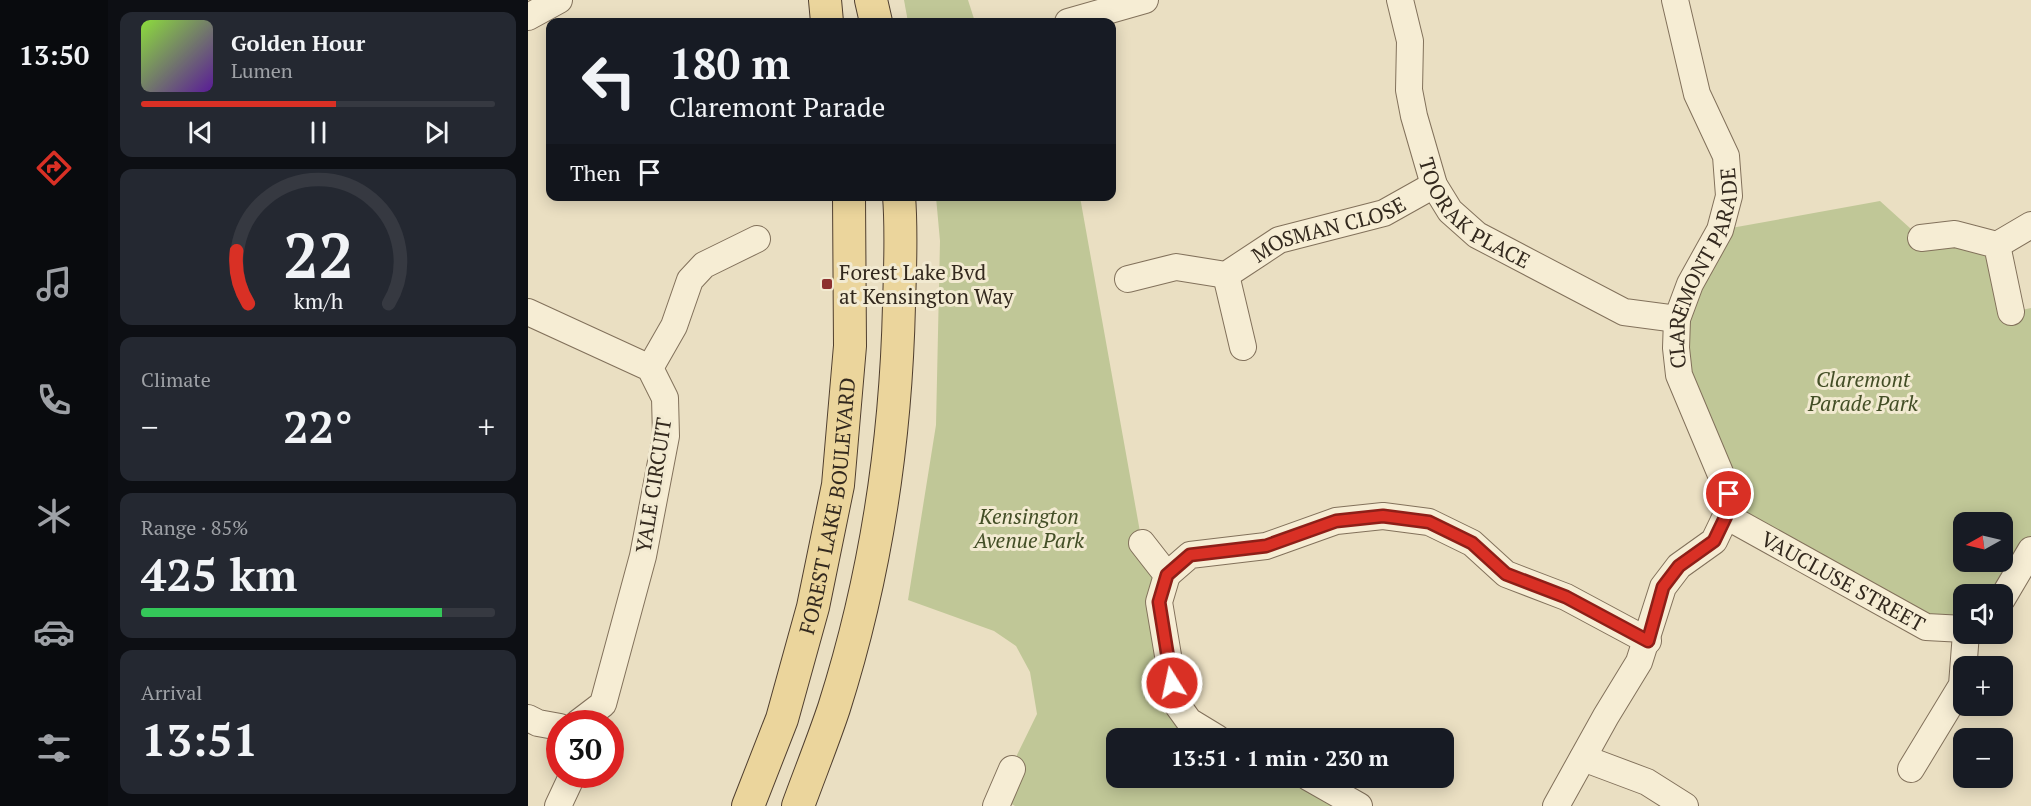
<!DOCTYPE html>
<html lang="en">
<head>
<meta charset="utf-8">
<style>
  :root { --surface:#171b24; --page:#242831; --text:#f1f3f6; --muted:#9ea1a6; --line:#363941; --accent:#d93025 }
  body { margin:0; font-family:"PT Serif",serif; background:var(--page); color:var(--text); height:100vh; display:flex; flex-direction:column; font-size:22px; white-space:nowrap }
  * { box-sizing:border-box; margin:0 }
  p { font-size:20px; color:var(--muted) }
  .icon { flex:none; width:33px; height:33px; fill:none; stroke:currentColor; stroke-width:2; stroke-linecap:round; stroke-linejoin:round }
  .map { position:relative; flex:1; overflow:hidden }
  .sheet { display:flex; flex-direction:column; gap:12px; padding:12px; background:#0d0f14; width:420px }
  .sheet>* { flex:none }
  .guide { position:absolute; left:18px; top:18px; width:570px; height:183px; border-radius:12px; box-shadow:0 3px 15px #0003; background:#171b24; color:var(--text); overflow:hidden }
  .needle { width:39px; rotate:262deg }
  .controls { position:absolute; left:1425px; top:512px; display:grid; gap:12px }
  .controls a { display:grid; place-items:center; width:60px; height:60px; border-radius:12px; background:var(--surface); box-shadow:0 3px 15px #0003; font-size:30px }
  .speed { position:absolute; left:18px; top:710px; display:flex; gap:12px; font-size:30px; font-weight:700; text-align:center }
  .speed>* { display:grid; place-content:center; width:78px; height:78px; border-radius:50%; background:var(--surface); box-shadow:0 3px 15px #0003; line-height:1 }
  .speed .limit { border:9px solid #d22; background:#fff; color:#111 }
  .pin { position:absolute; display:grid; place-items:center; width:51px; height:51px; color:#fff; margin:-26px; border:3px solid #fff; border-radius:50%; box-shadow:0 2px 6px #0007 }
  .me { position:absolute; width:66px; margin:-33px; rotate:350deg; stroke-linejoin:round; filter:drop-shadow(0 0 4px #0008) }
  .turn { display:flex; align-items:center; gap:21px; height:126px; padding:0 24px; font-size:27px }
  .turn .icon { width:78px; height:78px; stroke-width:2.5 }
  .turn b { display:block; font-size:42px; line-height:51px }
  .then { display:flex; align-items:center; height:57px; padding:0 24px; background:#0003; gap:12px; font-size:22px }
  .big { font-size:45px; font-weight:800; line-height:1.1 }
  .sheet .widget { flex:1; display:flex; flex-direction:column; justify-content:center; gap:9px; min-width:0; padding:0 21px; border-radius:12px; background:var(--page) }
  .sheet .dial { align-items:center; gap:0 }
  .dial svg { height:156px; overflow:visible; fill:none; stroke:var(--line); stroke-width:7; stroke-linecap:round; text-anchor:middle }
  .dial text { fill:var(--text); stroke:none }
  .song { display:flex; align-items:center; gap:18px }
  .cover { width:72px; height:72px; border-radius:9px; background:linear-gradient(135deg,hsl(90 70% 55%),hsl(270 70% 35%)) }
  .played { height:6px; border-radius:3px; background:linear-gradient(90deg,var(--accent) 55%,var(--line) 55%) }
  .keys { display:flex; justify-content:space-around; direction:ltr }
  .heat { display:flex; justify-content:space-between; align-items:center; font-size:33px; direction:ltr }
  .charge { height:9px; border-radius:4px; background:linear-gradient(90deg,#34c759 85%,var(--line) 0) }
  .trip { position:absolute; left:578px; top:728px; width:348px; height:60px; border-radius:12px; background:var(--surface); box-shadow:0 3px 15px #0003; font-weight:800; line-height:60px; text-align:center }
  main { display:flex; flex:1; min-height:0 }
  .menu { display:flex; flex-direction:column; width:108px; justify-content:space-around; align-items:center; background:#090b0e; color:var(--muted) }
  .menu .icon { width:42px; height:42px }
  .menu .selected { color:var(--accent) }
  .menu b { font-size:27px; color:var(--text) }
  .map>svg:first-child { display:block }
  .green { fill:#c0c797; fill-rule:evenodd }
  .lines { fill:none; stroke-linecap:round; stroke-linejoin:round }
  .minor-casing { stroke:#82715b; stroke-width:28 }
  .major-casing { stroke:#503f2f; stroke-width:34 }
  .minor { stroke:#f6edd4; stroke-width:26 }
  .major { stroke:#ebd59c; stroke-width:32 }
  .route-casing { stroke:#8d1f18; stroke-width:15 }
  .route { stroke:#d93025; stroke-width:10 }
  .poi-dot { fill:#8d312f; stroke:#f2ead1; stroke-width:2 }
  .labels { text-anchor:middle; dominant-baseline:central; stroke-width:6; stroke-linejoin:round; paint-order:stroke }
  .street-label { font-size:21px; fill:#33291e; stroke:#f2ead1 }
  .poi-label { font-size:21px; fill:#33291e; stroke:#f2ead1; text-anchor:start }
  .park-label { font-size:21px; font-style:italic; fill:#434e26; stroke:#f2ead1 }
</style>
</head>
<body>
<main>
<nav class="menu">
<b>13:50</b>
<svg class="icon selected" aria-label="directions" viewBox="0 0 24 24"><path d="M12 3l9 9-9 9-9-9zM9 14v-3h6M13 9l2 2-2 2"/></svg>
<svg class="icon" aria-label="music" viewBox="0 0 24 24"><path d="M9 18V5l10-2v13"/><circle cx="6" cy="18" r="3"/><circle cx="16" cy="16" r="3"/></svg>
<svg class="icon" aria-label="phone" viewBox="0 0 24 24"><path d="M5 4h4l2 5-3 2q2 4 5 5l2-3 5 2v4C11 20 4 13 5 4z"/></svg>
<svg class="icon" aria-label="climate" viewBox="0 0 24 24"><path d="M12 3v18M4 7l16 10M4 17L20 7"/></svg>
<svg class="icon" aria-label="car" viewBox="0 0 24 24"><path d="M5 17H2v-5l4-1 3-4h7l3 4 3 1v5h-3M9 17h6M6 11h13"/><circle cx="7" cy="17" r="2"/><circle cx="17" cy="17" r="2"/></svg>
<svg class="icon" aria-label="filters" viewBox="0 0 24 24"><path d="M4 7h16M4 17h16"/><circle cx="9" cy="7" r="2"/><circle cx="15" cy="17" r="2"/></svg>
</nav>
<section class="sheet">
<div class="widget">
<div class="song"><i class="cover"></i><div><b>Golden Hour</b><p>Lumen</p></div></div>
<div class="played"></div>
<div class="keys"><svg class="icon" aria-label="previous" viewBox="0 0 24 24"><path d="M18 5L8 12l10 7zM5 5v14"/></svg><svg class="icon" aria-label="pause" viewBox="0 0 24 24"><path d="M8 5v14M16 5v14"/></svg><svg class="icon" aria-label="next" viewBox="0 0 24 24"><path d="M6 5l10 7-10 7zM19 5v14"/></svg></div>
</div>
<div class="widget dial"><svg viewBox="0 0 100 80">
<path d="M14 69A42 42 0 1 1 86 69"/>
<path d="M14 69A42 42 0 0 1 8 42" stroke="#d93025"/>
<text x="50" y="56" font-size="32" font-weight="700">22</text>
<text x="50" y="72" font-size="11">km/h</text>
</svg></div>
<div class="widget"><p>Climate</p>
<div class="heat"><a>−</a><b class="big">22°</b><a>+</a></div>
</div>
<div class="widget"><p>Range · 85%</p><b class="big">425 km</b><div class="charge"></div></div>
<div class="widget"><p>Arrival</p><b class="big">13:51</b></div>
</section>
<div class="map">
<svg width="1503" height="806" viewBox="0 0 1503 806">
  <rect width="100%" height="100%" fill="#eadfc2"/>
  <g class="green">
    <path d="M376,0h64l7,22h-67z"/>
    <path d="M408,197h144l62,346 25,32 9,128 41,35h-101v39h192l51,29h-344l-18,-10 40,-82 -7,-42 -14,-26 -22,-15 -86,-31 28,-175 4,-184z"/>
    <path d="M1352,201l41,37 76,7 15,67 19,-4v242l-29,44h-38l-1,35 -37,-2 -200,-111 -47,-141 11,-91 30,-54zM1436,522h38v39h-38z"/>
  </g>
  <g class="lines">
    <g class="minor-casing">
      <g id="minor">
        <path id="s1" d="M872,0l10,41 -1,49 5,26 20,69 16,26 27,24 147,77 53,7"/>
        <path d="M0,17l31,-17"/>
        <path d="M540,22l77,-22"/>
        <path d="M1393,238l34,-4 42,11 14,67"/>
        <path d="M1469,245l34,-20"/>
        <path d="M698,275l17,72"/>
        <path id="s2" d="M600,279l48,-12 50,8 53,-35 105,-27 50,-28"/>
        <path d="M0,312l122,56 15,30 1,38 -23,120 -40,148 -25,19"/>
        <path d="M122,368l24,-42 16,-46 14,-15 53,-26"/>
        <path id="s3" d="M1198,516l200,111 38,2"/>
        <path d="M614,543l25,32 -8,27 17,101 13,18 28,17"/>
        <path d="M639,575l23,-20 76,-9 70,-25 47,-5 46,6 43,21 34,31 60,23 82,44"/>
        <path d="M1474,599l29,-49"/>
        <path d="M0,718l10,5 22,4"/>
        <path d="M1055,758l64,24 38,24"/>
        <path d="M1383,769l51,-84 4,-52"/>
        <path d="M780,777l51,29"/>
        <path d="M30,806l15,-32"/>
        <path d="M468,806l16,-37"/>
        <path id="s4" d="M1028,806l50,-90 33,-54 24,-75 16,-21 35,-25 12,-25 3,-22 -50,-119 -3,-27 1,-29 13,-35 30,-54 9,-34 -3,-40 -29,-62 -22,-94"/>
      </g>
    </g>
    <g class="major-casing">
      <g id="major">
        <path d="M297,0l2,22"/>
        <path d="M343,0l5,22"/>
        <path id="s5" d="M220,806l34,-87 31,-112 25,-122 12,-139 -1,-150"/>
        <path d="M270,806c12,-33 25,-65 36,-98 41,-129 62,-268 65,-403 1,-36 3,-72 0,-109"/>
      </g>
    </g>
    <use href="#minor" class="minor"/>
    <use href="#major" class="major"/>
  </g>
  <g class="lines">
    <g class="route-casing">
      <path id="route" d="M644,683l-13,-81 8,-27 23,-20 76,-9 70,-25 47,-5 46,6 43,21 34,31 60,23 82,44 15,-54 16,-21 35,-25 12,-25 3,-22"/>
    </g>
    <use href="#route" class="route"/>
  </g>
  <rect class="poi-dot" x="293" y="278" width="12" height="12" rx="3"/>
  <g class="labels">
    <g class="street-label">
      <text stroke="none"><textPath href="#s1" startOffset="238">TOORAK PLACE</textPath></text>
      <text stroke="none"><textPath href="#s2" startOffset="214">MOSMAN CLOSE</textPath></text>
      <text stroke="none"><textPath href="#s4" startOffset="606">CLAREMONT PARADE</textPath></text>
      <text transform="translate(125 485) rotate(-81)">YALE CIRCUIT</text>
      <text stroke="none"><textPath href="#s5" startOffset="312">FOREST LAKE BOULEVARD</textPath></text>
      <text stroke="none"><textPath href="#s3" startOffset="134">VAUCLUSE STREET</textPath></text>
    </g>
    <g class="poi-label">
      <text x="311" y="272">Forest Lake Bvd<tspan x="311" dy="24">at Kensington Way</tspan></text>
    </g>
    <g class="park-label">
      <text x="1335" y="379">Claremont<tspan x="1335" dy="24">Parade Park</tspan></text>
      <text x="501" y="516">Kensington<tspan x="501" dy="24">Avenue Park</tspan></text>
    </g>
  </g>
</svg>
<div class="controls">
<a><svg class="needle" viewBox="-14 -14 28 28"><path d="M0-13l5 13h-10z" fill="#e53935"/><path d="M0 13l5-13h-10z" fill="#9ea1a6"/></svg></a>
<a><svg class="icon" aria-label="sound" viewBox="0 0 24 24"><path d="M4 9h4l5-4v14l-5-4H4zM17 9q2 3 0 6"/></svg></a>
<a>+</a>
<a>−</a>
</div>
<div class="speed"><div class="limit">30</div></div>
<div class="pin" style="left:1201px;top:494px;background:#d93025"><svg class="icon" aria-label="arrive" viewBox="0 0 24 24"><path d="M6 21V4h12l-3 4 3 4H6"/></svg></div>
<svg class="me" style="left:644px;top:683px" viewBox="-20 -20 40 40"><circle r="17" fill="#d93025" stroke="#fff" stroke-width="3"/><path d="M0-11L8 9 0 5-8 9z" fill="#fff"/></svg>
<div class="trip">13:51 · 1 min · 230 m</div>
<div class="guide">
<div class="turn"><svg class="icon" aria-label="left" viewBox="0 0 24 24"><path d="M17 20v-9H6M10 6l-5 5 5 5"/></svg><div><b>180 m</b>Claremont Parade</div></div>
<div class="then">Then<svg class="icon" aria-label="arrive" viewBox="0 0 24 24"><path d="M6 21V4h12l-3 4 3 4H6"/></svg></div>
</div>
</div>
</main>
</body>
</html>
